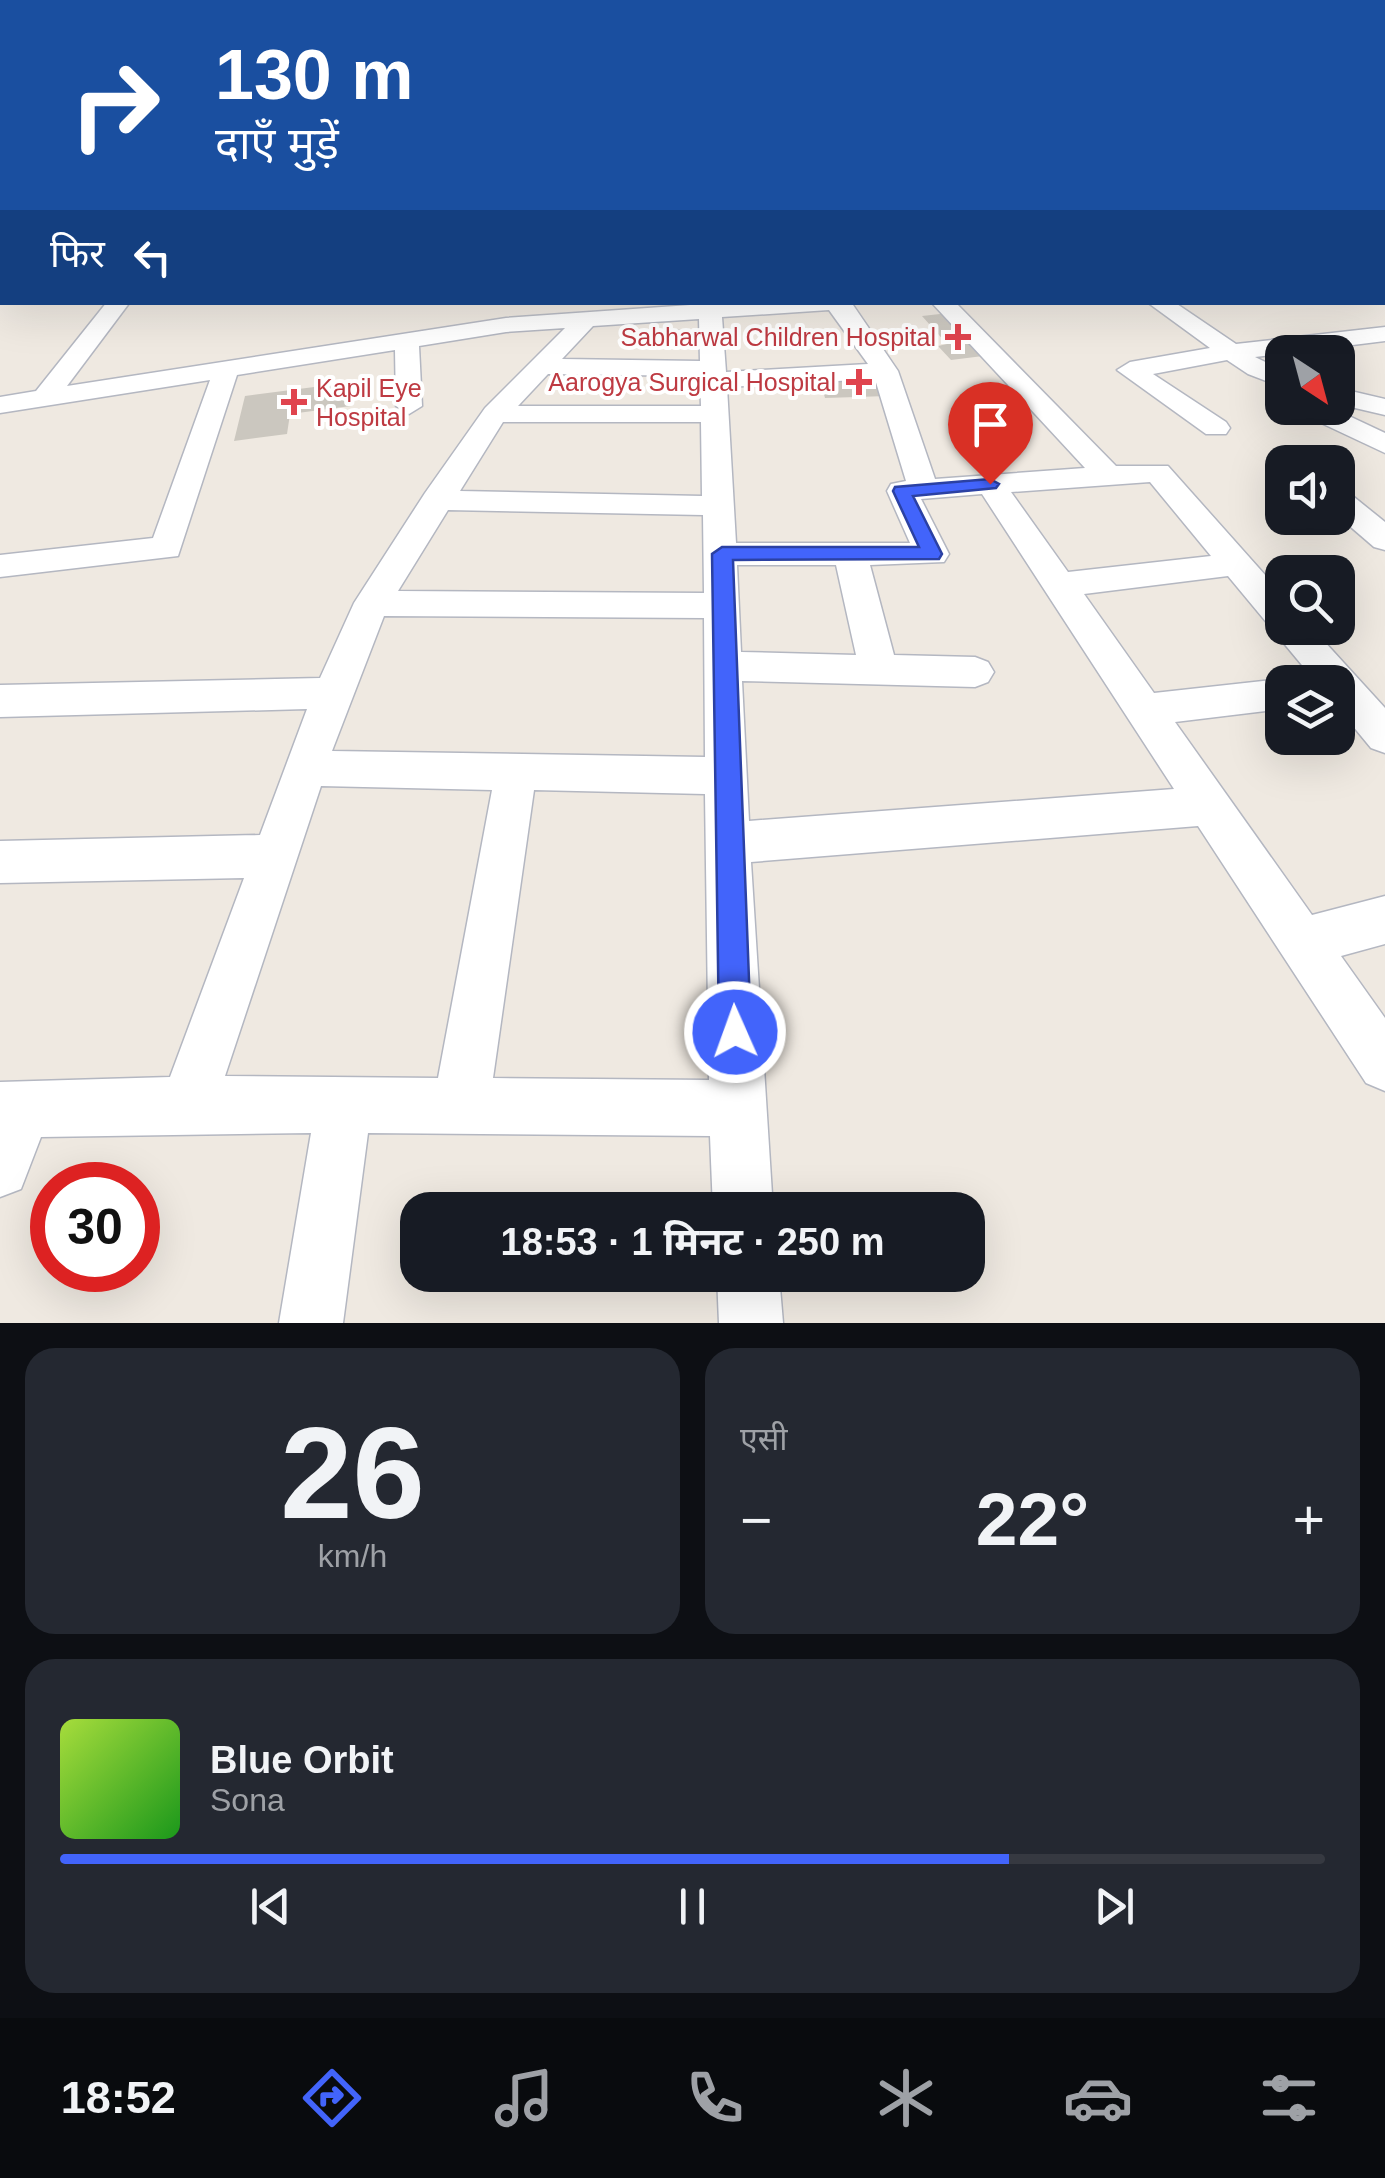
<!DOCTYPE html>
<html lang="hi">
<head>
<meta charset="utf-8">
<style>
  :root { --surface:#171b24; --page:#242831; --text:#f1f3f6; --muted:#9ea1a6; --line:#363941; --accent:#4264fb }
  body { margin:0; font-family:Arial,"Noto Sans Devanagari",sans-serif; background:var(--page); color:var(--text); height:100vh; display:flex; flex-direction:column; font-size:38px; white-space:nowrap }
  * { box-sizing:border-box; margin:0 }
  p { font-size:32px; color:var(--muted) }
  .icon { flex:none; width:55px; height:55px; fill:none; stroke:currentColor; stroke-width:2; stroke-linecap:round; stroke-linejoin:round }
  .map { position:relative; height:1323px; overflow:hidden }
  .drawer { display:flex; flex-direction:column; gap:25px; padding:25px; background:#0d0f14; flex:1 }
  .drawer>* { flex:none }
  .hud { position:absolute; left:0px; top:0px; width:1385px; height:305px; box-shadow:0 10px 40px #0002; background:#1a4fa0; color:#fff; overflow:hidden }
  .needle { width:65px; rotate:144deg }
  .tools { position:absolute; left:1265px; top:335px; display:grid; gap:20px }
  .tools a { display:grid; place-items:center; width:90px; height:90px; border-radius:20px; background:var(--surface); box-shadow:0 10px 40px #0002; font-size:50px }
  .speed { position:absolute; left:30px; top:1162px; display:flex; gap:20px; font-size:50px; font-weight:700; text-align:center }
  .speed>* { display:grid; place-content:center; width:130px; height:130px; border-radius:50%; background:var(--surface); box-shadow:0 10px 40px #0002; line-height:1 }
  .speed .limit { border:15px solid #d22; background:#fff; color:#111 }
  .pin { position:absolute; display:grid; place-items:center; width:85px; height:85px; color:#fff; margin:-102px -42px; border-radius:50% 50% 50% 0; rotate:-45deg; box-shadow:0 0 10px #0007 }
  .pin .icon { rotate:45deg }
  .me { position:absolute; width:110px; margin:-55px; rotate:358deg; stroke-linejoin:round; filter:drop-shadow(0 0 8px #0008) }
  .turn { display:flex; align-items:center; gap:35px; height:210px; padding:0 50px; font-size:45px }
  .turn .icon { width:130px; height:130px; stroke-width:2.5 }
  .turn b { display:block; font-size:70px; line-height:85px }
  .then { display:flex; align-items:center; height:95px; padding:0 50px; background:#0003; gap:20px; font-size:38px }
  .big { font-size:75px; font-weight:700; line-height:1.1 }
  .drawer .tile { flex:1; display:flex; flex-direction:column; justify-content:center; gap:15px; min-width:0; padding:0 35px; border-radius:30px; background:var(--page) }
  .drawer .dial { align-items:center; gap:0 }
  .dial b { font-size:130px; line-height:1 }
  .song { display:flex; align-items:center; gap:30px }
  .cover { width:120px; height:120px; border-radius:15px; background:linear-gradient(135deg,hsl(80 70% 55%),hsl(120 70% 35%)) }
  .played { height:10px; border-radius:5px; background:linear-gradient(90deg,var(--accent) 75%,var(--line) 75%) }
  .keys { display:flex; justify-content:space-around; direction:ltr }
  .heat { display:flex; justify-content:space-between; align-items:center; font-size:55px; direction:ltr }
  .drawer .tiles { flex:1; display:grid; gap:25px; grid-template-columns:1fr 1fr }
  .tile:last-child { grid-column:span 2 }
  .trip { position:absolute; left:400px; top:1192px; width:585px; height:100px; border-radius:30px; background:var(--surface); box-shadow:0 10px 40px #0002; font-weight:700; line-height:100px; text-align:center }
  .menu { display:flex; height:160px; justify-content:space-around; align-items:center; background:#090b0e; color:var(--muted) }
  .menu .icon { width:70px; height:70px }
  .menu .selected { color:var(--accent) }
  .menu b { font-size:45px; color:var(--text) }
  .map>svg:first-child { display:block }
  .building { fill:#cbc7bf }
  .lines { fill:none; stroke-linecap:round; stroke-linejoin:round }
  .minor-casing { stroke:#b4b7c1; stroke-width:3 }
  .minor { fill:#fff; fill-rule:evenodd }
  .route { fill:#4264fb; stroke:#2b41a3; stroke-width:2.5 }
  .health-dot { fill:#e0444e; stroke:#fff; stroke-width:4 }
  .labels { text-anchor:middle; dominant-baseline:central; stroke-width:8; stroke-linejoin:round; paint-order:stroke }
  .far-health-label { font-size:25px; fill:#be3a42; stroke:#fff; text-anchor:end }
</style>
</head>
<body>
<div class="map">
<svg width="1385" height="1323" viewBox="0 0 1385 1323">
  <rect width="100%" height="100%" fill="#efe9e1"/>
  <g class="building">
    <path d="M949,313l42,42 -40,5 -13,-14 9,-2 -25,-28z"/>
    <path d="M699,329l3,18 -39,1 -2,-18z"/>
    <path d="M879,375l9,21 -63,2 -6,-22z"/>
    <path d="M353,382l-2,24 -61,8 -3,20 -53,7 11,-45z"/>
  </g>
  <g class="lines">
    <g class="minor-casing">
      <g id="minor">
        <rect x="1382" y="147" width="3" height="7"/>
        <rect x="0" y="174" width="2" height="10"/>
        <rect x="1382" y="257" width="3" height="12"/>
        <path d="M107,302h23l-63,84 439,-68 227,-16h118l47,69 37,108 150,-11 -154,-166h24l161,164h52l114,128v34h30l73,80v45l-14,-5 -33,-40v-26h-22l-88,-106 -144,18 70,99 128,-14 12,3h-12v27l-107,13 137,193 73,-19v48l-44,12 44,62v73l-19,-8 -168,-257 -447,36 22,348h-60l-3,-74 -342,-3 -25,190h-64l32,-190 -270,4 -20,52 -21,8v-115l170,-5 74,-199 -244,5v-42l260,-6 47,-126 -307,8v-32l320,-7 34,-75 71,-110 60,-85 80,-80 -59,4 -87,14 3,60 -13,8 -13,-8 -1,-56 -158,25 -59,181 -178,21v-22l153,-17 57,-158 -210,33v-16l36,-6zM829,310l39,54 -142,8 -4,-55zM699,319l1,42 -138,-2 31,-33zM548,374l152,2 1,30h-183zM875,379l31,102 -15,3 -4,7 23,52h-174l-9,-156zM503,422h198l1,74 -242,-5zM1150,482l61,74 -143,16 -57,-80zM982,494l192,295 -425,32 -7,-140 233,6 13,-5 6,-10 -6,-10 -13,-5 -81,-2 -24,-90 74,-3 5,-8 -28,-55zM448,510l255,5 1,78 -306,-2zM737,565h99l20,90 -115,-3zM384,616l320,2 1,139 -373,-6zM321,786l171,4 -54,288 -213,-2zM534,790l171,4 4,286 -216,-2z"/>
        <path d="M1147,302h27l62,42 149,-17v14l-130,16 27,13v17l-34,-13 -21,-14 -74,14 73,48 4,6 -4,6h-20l-89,-64 13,-8 80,-14z"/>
        <path d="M1338,388l47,11v16l-47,-11z"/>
        <path d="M1299,408h33l53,25v20l-83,-39z"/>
        <path d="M1338,490l11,3 36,29v28l-11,-3 -36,-31z"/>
        <path d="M717,1275h62l4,48h-64z"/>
      </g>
    </g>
    <use href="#minor" class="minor"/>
  </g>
  <linearGradient id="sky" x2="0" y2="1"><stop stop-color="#7abfeb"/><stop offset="0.44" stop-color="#f8f5f2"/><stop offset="1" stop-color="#f8f5f2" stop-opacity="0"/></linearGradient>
  <rect width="1385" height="332" fill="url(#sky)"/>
  <path class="route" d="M990,479l9,5 -3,4 -83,8 29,58 -3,5 -206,1 18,472 -5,12 -11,4 -11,-4 -5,-12 -7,-478 10,-7h197l-26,-56 2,-4z"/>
  <g class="health-dot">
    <path d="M953 322h10v10h10v10h-10v10h-10v-10h-10v-10h10z"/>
    <path d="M854 367h10v10h10v10h-10v10h-10v-10h-10v-10h10z"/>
    <path d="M289 387h10v10h10v10h-10v10h-10v-10h-10v-10h10z"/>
  </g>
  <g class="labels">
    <g class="far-health-label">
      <text x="936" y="337">Sabharwal Children Hospital</text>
      <text x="836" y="382">Aarogya Surgical Hospital</text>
      <text x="316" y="388" text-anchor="start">Kapil Eye<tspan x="316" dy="29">Hospital</tspan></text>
    </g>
  </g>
</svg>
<div class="tools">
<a><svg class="needle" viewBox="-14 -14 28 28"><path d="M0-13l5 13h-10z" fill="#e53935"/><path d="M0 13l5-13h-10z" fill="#9ea1a6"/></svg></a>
<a><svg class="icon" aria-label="sound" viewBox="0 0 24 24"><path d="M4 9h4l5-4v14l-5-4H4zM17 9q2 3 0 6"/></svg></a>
<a><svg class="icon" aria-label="search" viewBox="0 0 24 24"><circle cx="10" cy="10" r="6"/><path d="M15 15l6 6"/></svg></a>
<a><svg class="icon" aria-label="layers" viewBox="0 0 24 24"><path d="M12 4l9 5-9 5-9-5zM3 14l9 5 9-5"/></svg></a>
</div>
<div class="speed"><div class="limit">30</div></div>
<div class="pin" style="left:990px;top:484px;background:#d93025"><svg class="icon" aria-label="arrive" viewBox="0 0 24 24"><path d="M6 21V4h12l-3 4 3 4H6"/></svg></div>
<svg class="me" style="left:735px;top:1032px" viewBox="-20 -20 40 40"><circle r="17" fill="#4264fb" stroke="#fff" stroke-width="3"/><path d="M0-11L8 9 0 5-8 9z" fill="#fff"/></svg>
<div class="trip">18:53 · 1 मिनट · 250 m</div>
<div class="hud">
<div class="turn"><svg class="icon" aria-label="right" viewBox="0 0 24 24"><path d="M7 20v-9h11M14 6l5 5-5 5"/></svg><div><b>130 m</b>दाएँ मुड़ें</div></div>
<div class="then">फिर<svg class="icon" aria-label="left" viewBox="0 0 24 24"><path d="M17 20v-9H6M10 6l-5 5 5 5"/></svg></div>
</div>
</div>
<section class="drawer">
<div class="tiles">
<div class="tile dial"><b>26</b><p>km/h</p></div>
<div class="tile"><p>एसी</p>
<div class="heat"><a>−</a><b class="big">22°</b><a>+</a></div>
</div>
<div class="tile">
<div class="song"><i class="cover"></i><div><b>Blue Orbit</b><p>Sona</p></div></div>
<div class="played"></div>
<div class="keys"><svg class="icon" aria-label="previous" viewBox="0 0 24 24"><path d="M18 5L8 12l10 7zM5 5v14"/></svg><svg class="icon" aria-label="pause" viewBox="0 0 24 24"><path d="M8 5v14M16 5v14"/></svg><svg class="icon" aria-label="next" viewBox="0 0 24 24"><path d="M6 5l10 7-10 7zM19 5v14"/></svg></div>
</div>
</div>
</section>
<nav class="menu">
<b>18:52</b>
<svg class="icon selected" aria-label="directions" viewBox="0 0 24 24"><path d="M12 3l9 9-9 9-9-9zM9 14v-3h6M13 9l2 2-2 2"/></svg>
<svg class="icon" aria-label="music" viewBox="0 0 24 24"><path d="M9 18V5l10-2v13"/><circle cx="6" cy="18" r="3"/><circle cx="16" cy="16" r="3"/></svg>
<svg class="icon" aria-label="phone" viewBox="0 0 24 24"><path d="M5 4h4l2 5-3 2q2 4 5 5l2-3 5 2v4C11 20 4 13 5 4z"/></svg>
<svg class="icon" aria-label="climate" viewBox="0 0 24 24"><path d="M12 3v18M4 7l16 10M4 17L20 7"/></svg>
<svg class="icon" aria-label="car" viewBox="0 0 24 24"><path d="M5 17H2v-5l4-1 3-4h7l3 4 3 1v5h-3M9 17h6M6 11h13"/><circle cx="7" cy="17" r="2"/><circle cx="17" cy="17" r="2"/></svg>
<svg class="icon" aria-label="filters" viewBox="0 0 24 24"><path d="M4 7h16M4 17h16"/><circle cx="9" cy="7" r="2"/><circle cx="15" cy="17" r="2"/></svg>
</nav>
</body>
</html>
